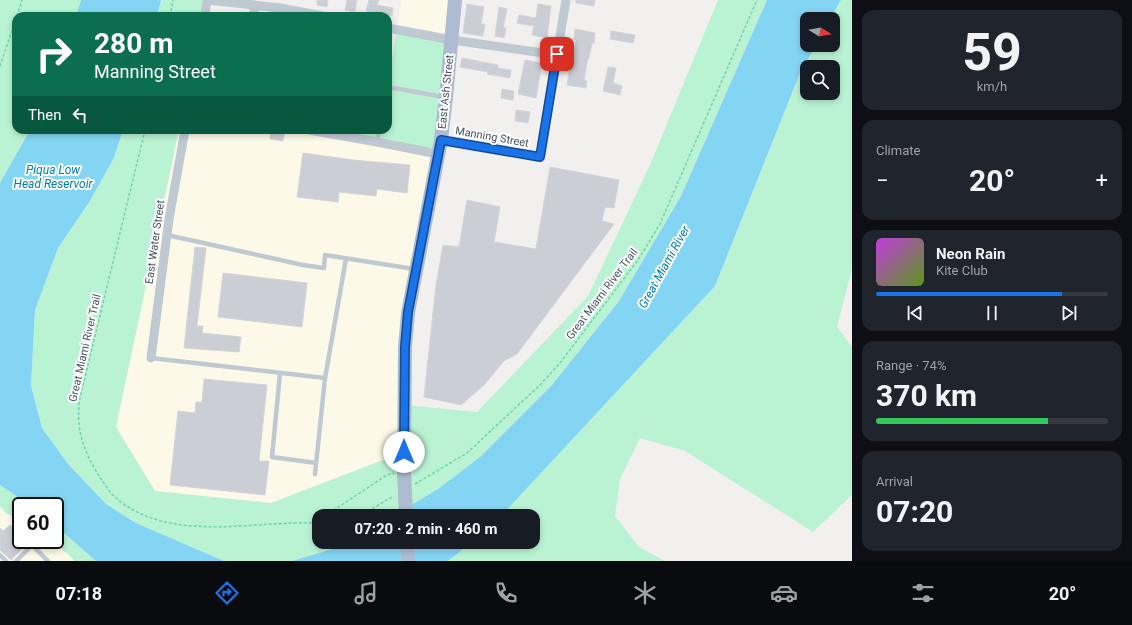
<!DOCTYPE html>
<html lang="en">
<head>
<meta charset="utf-8">
<style>
  :root { --surface:#171b24; --page:#20242c; --text:#f1f3f6; --muted:#9ea1a6; --line:#363941; --accent:#1a73e8 }
  body { margin:0; font-family:Roboto,sans-serif; background:var(--page); color:var(--text); height:100vh; display:flex; flex-direction:column; font-size:15px; white-space:nowrap }
  * { box-sizing:border-box; margin:0 }
  p { font-size:13px; color:var(--muted) }
  .icon { flex:none; width:22px; height:22px; fill:none; stroke:currentColor; stroke-width:2; stroke-linecap:round; stroke-linejoin:round }
  .map { position:relative; flex:1; overflow:hidden }
  .panel { display:flex; flex-direction:column; gap:10px; padding:10px; background:#0d0f14; width:280px }
  .panel>* { flex:none }
  .banner { position:absolute; left:12px; top:12px; width:380px; height:122px; border-radius:12px; box-shadow:0 2px 6px #0003; background:#0b6e4f; color:#fff; overflow:hidden }
  .needle { width:26px; rotate:101deg }
  .controls { position:absolute; left:800px; top:12px; display:grid; gap:8px }
  .controls a { display:grid; place-items:center; width:40px; height:40px; border-radius:8px; background:var(--surface); box-shadow:0 2px 6px #0003; font-size:20px }
  .speed { position:absolute; left:12px; top:497px; display:flex; gap:8px; font-size:20px; font-weight:700; text-align:center }
  .speed>* { display:grid; place-content:center; width:52px; height:52px; border-radius:50%; background:var(--surface); box-shadow:0 2px 6px #0003; line-height:1 }
  .speed .limit { border:2px solid #111; border-radius:6px; background:#fff; color:#111 }
  .pin { position:absolute; display:grid; place-items:center; width:34px; height:34px; color:#fff; margin:-17px; border-radius:8px; box-shadow:0 2px 6px #0006 }
  .me { position:absolute; width:44px; margin:-22px; rotate:0deg; stroke-linejoin:round; filter:drop-shadow(0 0 3px #0008) }
  .turn { display:flex; align-items:center; gap:14px; height:84px; padding:0 16px; font-size:18px }
  .turn .icon { width:52px; height:52px; stroke-width:2.5 }
  .turn b { display:block; font-size:28px; line-height:34px }
  .then { display:flex; align-items:center; height:38px; padding:0 16px; background:#0003; gap:8px; font-size:15px }
  .big { font-size:30px; font-weight:700; line-height:1.1 }
  .panel .widget { flex:1; display:flex; flex-direction:column; justify-content:center; gap:6px; min-width:0; padding:0 14px; border-radius:12px; background:var(--page) }
  .panel .dial { align-items:center; gap:0 }
  .dial b { font-size:52px; line-height:1 }
  .song { display:flex; align-items:center; gap:12px }
  .cover { width:48px; height:48px; border-radius:6px; background:linear-gradient(135deg,hsl(290 70% 55%),hsl(90 70% 35%)) }
  .played { height:4px; border-radius:2px; background:linear-gradient(90deg,var(--accent) 80%,var(--line) 80%) }
  .keys { display:flex; justify-content:space-around; direction:ltr }
  .heat { display:flex; justify-content:space-between; align-items:center; font-size:22px; direction:ltr }
  .charge { height:6px; border-radius:3px; background:linear-gradient(90deg,#34c759 74%,var(--line) 0) }
  .trip { position:absolute; left:312px; top:509px; width:228px; height:40px; border-radius:12px; background:var(--surface); box-shadow:0 2px 6px #0003; font-weight:700; line-height:40px; text-align:center }
  .tabs { display:flex; height:64px; justify-content:space-around; align-items:center; background:#090b0e; color:var(--muted) }
  .tabs .icon { width:28px; height:28px }
  .tabs .selected { color:var(--accent) }
  .tabs b { font-size:18px; color:var(--text) }
  main { display:flex; flex:1; min-height:0 }
  .map>svg:first-child { display:block }
  .commercial { fill:#fdf9e8 }
  .green { fill:#baf3d4; fill-rule:evenodd }
  .water { fill:#84d5f3 }
  .building { fill:#cbced4; stroke:#d3d5db }
  .lines { fill:none; stroke-linecap:round; stroke-linejoin:round }
  .path { stroke:#6fd4a9; stroke-width:1.5; stroke-dasharray:3 2; stroke-linecap:butt }
  .service { stroke:#bfc9d2; stroke-width:4.5 }
  .minor { stroke:#bfc9d2; stroke-width:9 }
  .primary { stroke:#adbcd0; stroke-width:14 }
  .primary-bridge { stroke:#adbcd0; stroke-width:14 }
  .route-casing { stroke:#114b97; stroke-width:10 }
  .route { stroke:#1a73e8; stroke-width:7 }
  .labels { text-anchor:middle; dominant-baseline:central; stroke-width:4; stroke-linejoin:round; paint-order:stroke }
  .street-label { font-size:11px; fill:#46515e; stroke:#fff }
  .water-label { font-size:12px; font-style:italic; fill:#017faf; stroke:#fff }
</style>
</head>
<body>
<main>
<div class="map">
<svg width="852" height="561" viewBox="0 0 852 561">
  <rect width="100%" height="100%" fill="#f2efef"/>
  <g class="commercial">
    <path d="M401,0h54l-3,40 -55,-10z"/>
    <path d="M179,130h130l129,24 -22,115 -12,183 -133,51 -116,-12 -39,-64z"/>
    <path d="M0,506l6,7 15,8v19h31l23,21h-75z"/>
  </g>
  <g class="green">
    <path d="M0,0h81l-5,16h-60v114h14l-30,53z"/>
    <path d="M161,0h46l-2,16h-48z"/>
    <path d="M718,0h49l-86,196 -62,105 -67,84 -72,72 -42,32 -45,27h-74v26h28l-10,6 -45,13h-68l-88,-38 -30,-19 -38,-40 -26,-36 -11,-42 4,-76 23,-62 30,-44 26,-46 9,-28h56l-63,297 39,64 116,12 133,-51 1,-47 72,7 111,-116 62,-131z"/>
    <path d="M841,0h11v269l-15,58 15,20v148l-39,37 -128,-81 -45,-13 -20,41 -5,37 24,31 26,14h-218l9,-6 15,-13h62v-26h-32l214,-230 85,-213 16,-28h17v-26h-3zM807,67h26v26h-26z"/>
    <path d="M397,30l55,10 -14,114 -129,-24h79v-48z"/>
    <path d="M0,485l31,21h-10v15l-15,-8 -6,-7z"/>
    <path d="M55,525l41,36h-21l-23,-21h3z"/>
  </g>
  <g class="water">
    <path d="M81,0h80l-4,16h-81z"/>
    <path d="M767,0h74l-11,19h-23v26h9l-16,28 -85,213 -214,230h-108l45,-27 42,-32 72,-72 67,-84 62,-105z"/>
    <path d="M30,130h93l-9,28 -26,46 -30,44 -23,62 -4,76 11,42 26,36 38,40 30,19 88,38h-128l-41,-36v-19h-24l-31,-21v-302z"/>
    <path d="M347,542h124l-15,13 -9,6h-155l44,-13z"/>
  </g>
  <g class="building">
    <path d="M317,0h11l-1,7 -10,-2z"/>
    <path d="M347,0h10l-2,12 -10,-2z"/>
    <path d="M369,0h10l-2,5 16,3 -1,8 -26,-5z"/>
    <path d="M576,0h19l-1,6 -18,-3z"/>
    <path d="M467,4l17,3 -3,17h4l-2,12 -20,-3z"/>
    <path d="M538,4l13,2 -4,32 -15,-3 2,-9 -17,-3 2,-8 17,3z"/>
    <path d="M499,7l8,2 -4,19h3l-2,10 -9,-2z"/>
    <path d="M575,29l20,4 -1,10h-2l-3,15h-1l-4,22 3,1 -1,7 -19,-3 4,-24h2l3,-21h-2z"/>
    <path d="M611,31l24,4 -2,8 -23,-4z"/>
    <path d="M462,58l36,7v3l13,2 -1,8 -23,-4 1,-2 -28,-5z"/>
    <path d="M525,60l17,3 -6,35 -18,-4z"/>
    <path d="M608,67l8,1 -3,15 9,3 -2,9 -17,-4z"/>
    <path d="M502,89l12,2 -1,9 -12,-2z"/>
    <path d="M516,110l14,2 -2,11 -13,-2z"/>
    <path d="M271,130l14,1 -2,10 -13,-2z"/>
    <path d="M303,153l50,7 57,5 -3,28 -30,-4 -1,7 -37,-4 -1,10 -41,-5z"/>
    <path d="M550,167l69,13 -5,28 -9,-1 -3,14 12,3 -97,130 -13,7 -20,24 -23,20 -37,-8 12,-112 7,-40 16,2 8,-47 33,7 -6,35 42,7z"/>
    <path d="M195,247l11,1 -9,78h6l-1,7 39,4 -2,15 -55,-4z"/>
    <path d="M223,273l84,10 -5,44 -84,-10z"/>
    <path d="M204,379l63,6 -8,76h10l-4,34 -95,-10 8,-74 17,2 1,-11h6z"/>
    <path d="M10,525l11,11v4h4l3,3 -17,17 -11,-10v-22l3,3z"/>
  </g>
  <g class="lines">
    <g class="path">
      <path d="M17,16l5,-16"/>
      <path d="M170,16l3,-16"/>
      <path d="M0,66l16,-47"/>
      <path d="M145,130l-66,272c0,7 -1,14 0,21 1,19 12,41 22,56 4,5 8,13 13,17 53,49 140,24 205,27"/>
      <path d="M415,484l52,-31 73,-68 20,-22 78,-103 22,-36 97,-224"/>
      <path d="M325,516l62,-41 7,-2"/>
      <path d="M359,516l35,-20"/>
      <path d="M315,523l4,-3"/>
    </g>
    <g class="service">
      <path d="M388,87l56,10"/>
      <path d="M377,142l2,-12"/>
      <path d="M167,235l136,30 21,3 1,-13 89,14"/>
      <path d="M151,358l174,20"/>
      <path d="M280,373l-8,84 44,6"/>
      <path d="M315,474l10,-96 21,-119"/>
      <path d="M0,555l6,6"/>
      <path d="M16,561l16,-16 16,16"/>
    </g>
    <g class="minor">
      <path d="M208,0l72,8 43,8"/>
      <path d="M205,16l2,-16"/>
      <path d="M254,16v-11"/>
      <path d="M388,28l64,12 105,15"/>
      <path d="M309,130l68,12 61,12"/>
      <path d="M441,140l99,17 26,-157"/>
      <path d="M151,358l18,-139 16,-89"/>
    </g>
    <g class="primary">
      <path d="M404,471l1,-124 3,-34 33,-173 5,-43 9,-97"/>
      <path d="M407,542l1,19"/>
    </g>
    <path class="primary-bridge" d="M404,471l2,45"/>
  </g>
  <g class="lines">
    <g class="route-casing">
      <path id="route" d="M404,452l1,-105 3,-35 33,-172 99,17 17,-103"/>
    </g>
    <use href="#route" class="route"/>
  </g>
  <g class="labels">
    <g class="street-label">
      <text transform="translate(446 92) rotate(-84)">East Ash Street</text>
      <text transform="translate(492 137) rotate(10)">Manning Street</text>
      <text transform="translate(155 242) rotate(-82)">East Water Street</text>
      <text transform="translate(602 294) rotate(-53)">Great Miami River Trail</text>
      <text transform="translate(85 348) rotate(-77)">Great Miami River Trail</text>
    </g>
    <g class="water-label">
      <text x="53" y="170">Piqua Low<tspan x="53" dy="14">Head Reservoir</tspan></text>
      <text transform="translate(664 267) rotate(-61)">Great Miami River</text>
    </g>
  </g>
</svg>
<div class="controls">
<a><svg class="needle" viewBox="-14 -14 28 28"><path d="M0-13l5 13h-10z" fill="#e53935"/><path d="M0 13l5-13h-10z" fill="#9ea1a6"/></svg></a>
<a><svg class="icon" aria-label="search" viewBox="0 0 24 24"><circle cx="10" cy="10" r="6"/><path d="M15 15l6 6"/></svg></a>
</div>
<div class="speed"><div class="limit">60</div></div>
<div class="pin" style="left:557px;top:54px;background:#d93025"><svg class="icon" aria-label="arrive" viewBox="0 0 24 24"><path d="M6 21V4h12l-3 4 3 4H6"/></svg></div>
<svg class="me" style="left:404px;top:452px" viewBox="-20 -20 40 40"><circle r="19" fill="#fff"/><path d="M0-13L10 11 0 6-10 11z" fill="#1a73e8"/></svg>
<div class="trip">07:20 · 2 min · 460 m</div>
<div class="banner">
<div class="turn"><svg class="icon" aria-label="right" viewBox="0 0 24 24"><path d="M7 20v-9h11M14 6l5 5-5 5"/></svg><div><b>280 m</b>Manning Street</div></div>
<div class="then">Then<svg class="icon" aria-label="left" viewBox="0 0 24 24"><path d="M17 20v-9H6M10 6l-5 5 5 5"/></svg></div>
</div>
</div>
<section class="panel">
<div class="widget dial"><b>59</b><p>km/h</p></div>
<div class="widget"><p>Climate</p>
<div class="heat"><a>−</a><b class="big">20°</b><a>+</a></div>
</div>
<div class="widget">
<div class="song"><i class="cover"></i><div><b>Neon Rain</b><p>Kite Club</p></div></div>
<div class="played"></div>
<div class="keys"><svg class="icon" aria-label="previous" viewBox="0 0 24 24"><path d="M18 5L8 12l10 7zM5 5v14"/></svg><svg class="icon" aria-label="pause" viewBox="0 0 24 24"><path d="M8 5v14M16 5v14"/></svg><svg class="icon" aria-label="next" viewBox="0 0 24 24"><path d="M6 5l10 7-10 7zM19 5v14"/></svg></div>
</div>
<div class="widget"><p>Range · 74%</p><b class="big">370 km</b><div class="charge"></div></div>
<div class="widget"><p>Arrival</p><b class="big">07:20</b></div>
</section>
</main>
<nav class="tabs">
<b>07:18</b>
<svg class="icon selected" aria-label="directions" viewBox="0 0 24 24"><path d="M12 3l9 9-9 9-9-9zM9 14v-3h6M13 9l2 2-2 2"/></svg>
<svg class="icon" aria-label="music" viewBox="0 0 24 24"><path d="M9 18V5l10-2v13"/><circle cx="6" cy="18" r="3"/><circle cx="16" cy="16" r="3"/></svg>
<svg class="icon" aria-label="phone" viewBox="0 0 24 24"><path d="M5 4h4l2 5-3 2q2 4 5 5l2-3 5 2v4C11 20 4 13 5 4z"/></svg>
<svg class="icon" aria-label="climate" viewBox="0 0 24 24"><path d="M12 3v18M4 7l16 10M4 17L20 7"/></svg>
<svg class="icon" aria-label="car" viewBox="0 0 24 24"><path d="M5 17H2v-5l4-1 3-4h7l3 4 3 1v5h-3M9 17h6M6 11h13"/><circle cx="7" cy="17" r="2"/><circle cx="17" cy="17" r="2"/></svg>
<svg class="icon" aria-label="filters" viewBox="0 0 24 24"><path d="M4 7h16M4 17h16"/><circle cx="9" cy="7" r="2"/><circle cx="15" cy="17" r="2"/></svg>
<b>20°</b>
</nav>
</body>
</html>
